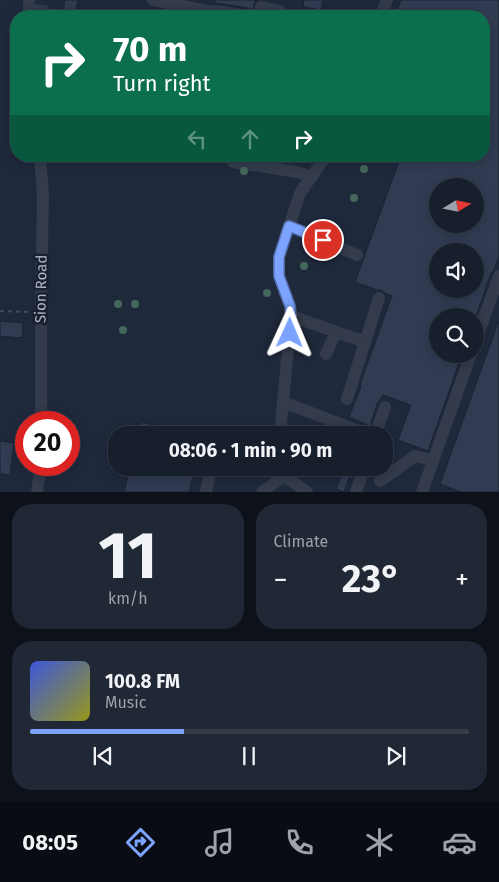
<!DOCTYPE html>
<html lang="en">
<head>
<meta charset="utf-8">
<style>
  :root { --surface:#171f2d; --page:#202735; --text:#f1f3f6; --muted:#9ea2aa; --line:#363d49; --accent:#7ca3ff }
  body { margin:0; font-family:"Fira Sans",sans-serif; background:var(--page); color:var(--text); height:100vh; display:flex; flex-direction:column; font-size:19px; white-space:nowrap }
  * { box-sizing:border-box; margin:0 }
  p { font-size:16px; color:var(--muted) }
  .icon { flex:none; width:28px; height:28px; fill:none; stroke:currentColor; stroke-width:2; stroke-linecap:round; stroke-linejoin:round }
  .map { position:relative; height:492px; overflow:hidden }
  .details { display:flex; flex-direction:column; gap:12px; padding:12px; background:#0d1119; flex:1 }
  .details>* { flex:none }
  .hud { position:absolute; left:10px; top:10px; width:480px; height:152px; border-radius:20px; box-shadow:0 2px 12px #0003,0 0 0 1px var(--line); background:#0b6e4f; color:#fff; overflow:hidden }
  .needle { width:32px; rotate:80deg }
  .controls { position:absolute; left:429px; top:178px; display:grid; gap:10px }
  .controls a { display:grid; place-items:center; width:55px; height:55px; border-radius:50%; background:var(--surface); box-shadow:0 2px 12px #0003,0 0 0 1px var(--line); font-size:25px }
  .speed { position:absolute; left:15px; top:411px; display:flex; gap:10px; font-size:25px; font-weight:700; text-align:center }
  .speed>* { display:grid; place-content:center; width:65px; height:65px; border-radius:50%; background:var(--surface); box-shadow:0 2px 12px #0003,0 0 0 1px var(--line); line-height:1 }
  .speed .limit { border:8px solid #d22; background:#fff; color:#111 }
  .pin { position:absolute; display:grid; place-items:center; width:42px; height:42px; color:#fff; margin:-21px; border:2px solid #fff; border-radius:50%; box-shadow:0 1px 5px #0007 }
  .me { position:absolute; width:55px; margin:-28px; rotate:1deg; stroke-linejoin:round; filter:drop-shadow(0 0 4px #0008) }
  .turn { display:flex; align-items:center; gap:18px; height:105px; padding:0 20px; font-size:22px }
  .turn .icon { width:65px; height:65px; stroke-width:2.5 }
  .turn b { display:block; font-size:35px; line-height:42px }
  .lanes { display:flex; align-items:center; height:48px; padding:0 20px; background:#0003; justify-content:center; gap:25px; direction:ltr }
  .lanes .off { opacity:.35 }
  .big { font-size:38px; font-weight:700; line-height:1.1 }
  .details .tile { flex:1; display:flex; flex-direction:column; justify-content:center; gap:8px; min-width:0; padding:0 18px; border-radius:20px; background:var(--page) }
  .details .dial { align-items:center; gap:0 }
  .dial b { font-size:65px; line-height:1 }
  .song { display:flex; align-items:center; gap:15px }
  .cover { width:60px; height:60px; border-radius:8px; background:linear-gradient(135deg,hsl(230 70% 55%),hsl(60 70% 35%)) }
  .played { height:5px; border-radius:2px; background:linear-gradient(90deg,var(--accent) 35%,var(--line) 35%) }
  .keys { display:flex; justify-content:space-around; direction:ltr }
  .heat { display:flex; justify-content:space-between; align-items:center; font-size:28px; direction:ltr }
  .details .tiles { flex:1; display:grid; gap:12px; grid-template-columns:1fr 1fr }
  .tile:last-child { grid-column:span 2 }
  .trip { position:absolute; left:108px; top:426px; width:285px; height:50px; border-radius:20px; background:var(--surface); box-shadow:0 2px 12px #0003,0 0 0 1px var(--line); font-weight:700; line-height:50px; text-align:center }
  .menu { display:flex; height:80px; justify-content:space-around; align-items:center; background:#090c12; color:var(--muted) }
  .menu .icon { width:35px; height:35px }
  .menu .active { color:var(--accent) }
  .menu b { font-size:22px; color:var(--text) }
  .map>svg:first-child { display:block }
  .building { fill:#313c52; stroke:#1b2233; fill-rule:evenodd }
  .lines { fill:none; stroke-linecap:round; stroke-linejoin:round }
  .path { stroke:#3a5155; stroke-width:2; stroke-dasharray:4 4; stroke-linecap:butt }
  .minor { stroke:#333b4c; stroke-width:12 }
  .tree { fill:#44685b }
  .route-casing { stroke:#516aa6; stroke-width:12 }
  .route { stroke:#7ca3ff; stroke-width:9 }
  .labels { text-anchor:middle; dominant-baseline:central; stroke-width:5; stroke-linejoin:round; paint-order:stroke }
  .street-label { font-size:15px; fill:#aeb6c8; stroke:#192031 }
</style>
</head>
<body>
<div class="map">
<svg width="499" height="492" viewBox="0 0 499 492">
  <rect width="100%" height="100%" fill="#1f293c"/>
  <g class="building">
    <path d="M65,0h13l-3,15 -12,-3z"/>
    <path d="M215,0h40l-2,11 -5,-3 -33,-5z"/>
    <path d="M304,0h19l-2,10 -18,-3z"/>
    <path d="M401,0h98v256l-5,14 -3,3 -15,43h-38v38h24l-34,97 -30,-11 13,-35 -28,-10 -6,9 -7,22 -21,-9 12,-30 -1,-1 3,-10 29,-80 -7,-3 -3,-3h-5l-22,-8 46,-126h83v-140h-89zM438,186h37v38h-37zM438,251h37v38h-37z"/>
    <path d="M0,321l23,2 -1,15 -22,-2z"/>
    <path d="M498,323h1v169h-38l-21,-8z"/>
    <path d="M141,422l42,10 -1,3h-44z"/>
    <path d="M0,441l14,2 -4,32 -10,-1z"/>
    <path d="M130,468h65l-6,24h-65z"/>
    <path d="M344,468l8,1 -8,23 -8,-3z"/>
  </g>
  <g class="lines">
    <path class="path" d="M0,311l30,1"/>
    <g class="minor">
      <path d="M29,0v16"/>
      <path d="M153,0l54,11 16,1 24,4"/>
      <path d="M261,7l19,4"/>
      <path d="M29,10l15,1"/>
      <path d="M381,16l6,-16"/>
      <path d="M40,156l3,39 -2,112v115"/>
      <path d="M233,162l64,10 15,5"/>
      <path d="M289,226l68,29"/>
      <path d="M291,316l74,26 14,-44"/>
      <path d="M475,343l24,-67"/>
      <path d="M326,354l10,-22"/>
      <path d="M347,399l18,-57"/>
      <path d="M283,402l76,29"/>
      <path d="M280,435l11,-119 -1,-10 -11,-30v-19l21,-64 26,-37"/>
      <path d="M375,435l10,-28"/>
      <path d="M280,468l4,8 23,16"/>
      <path d="M380,481l35,-25 18,4"/>
      <path d="M37,492l4,-27"/>
      <path d="M206,492l5,-24"/>
      <path d="M262,492l22,-16"/>
      <path d="M356,492l8,-24"/>
      <path d="M422,492l49,-138"/>
    </g>
  </g>
  <g class="tree">
    <circle cx="364" cy="169" r="4"/>
    <circle cx="244" cy="171" r="4"/>
    <circle cx="354" cy="198" r="4"/>
    <circle cx="304" cy="266" r="4"/>
    <circle cx="267" cy="293" r="4"/>
    <circle cx="118" cy="304" r="4"/>
    <circle cx="135" cy="304" r="4"/>
    <circle cx="123" cy="330" r="4"/>
  </g>
  <g class="lines">
    <g class="route-casing">
      <path id="route" d="M290,333l1,-17 -1,-10 -11,-30v-19l10,-31 34,14"/>
    </g>
    <use href="#route" class="route"/>
  </g>
  <g class="labels">
    <g class="street-label">
      <text transform="translate(41 289) rotate(-89)">Sion Road</text>
    </g>
  </g>
</svg>
<div class="controls">
<a><svg class="needle" viewBox="-14 -14 28 28"><path d="M0-13l5 13h-10z" fill="#e53935"/><path d="M0 13l5-13h-10z" fill="#9ea2aa"/></svg></a>
<a><svg class="icon" aria-label="sound" viewBox="0 0 24 24"><path d="M4 9h4l5-4v14l-5-4H4zM17 9q2 3 0 6"/></svg></a>
<a><svg class="icon" aria-label="search" viewBox="0 0 24 24"><circle cx="10" cy="10" r="6"/><path d="M15 15l6 6"/></svg></a>
</div>
<div class="speed"><div class="limit">20</div></div>
<div class="pin" style="left:323px;top:240px;background:#d93025"><svg class="icon" aria-label="arrive" viewBox="0 0 24 24"><path d="M6 21V4h12l-3 4 3 4H6"/></svg></div>
<svg class="me" style="left:290px;top:333px" viewBox="-20 -20 40 40"><path d="M0-17L14 15 0 8-14 15z" fill="#7ca3ff" stroke="#fff" stroke-width="4"/></svg>
<div class="trip">08:06 · 1 min · 90 m</div>
<div class="hud">
<div class="turn"><svg class="icon" aria-label="right" viewBox="0 0 24 24"><path d="M7 20v-9h11M14 6l5 5-5 5"/></svg><div><b>70 m</b>Turn right</div></div>
<div class="lanes"><svg class="icon off" aria-label="left" viewBox="0 0 24 24"><path d="M17 20v-9H6M10 6l-5 5 5 5"/></svg><svg class="icon off" aria-label="ahead" viewBox="0 0 24 24"><path d="M12 20V5M6 11l6-6 6 6"/></svg><svg class="icon" aria-label="right" viewBox="0 0 24 24"><path d="M7 20v-9h11M14 6l5 5-5 5"/></svg></div>
</div>
</div>
<section class="details">
<div class="tiles">
<div class="tile dial"><b>11</b><p>km/h</p></div>
<div class="tile"><p>Climate</p>
<div class="heat"><a>−</a><b class="big">23°</b><a>+</a></div>
</div>
<div class="tile">
<div class="song"><i class="cover"></i><div><b>100.8 FM</b><p>Music</p></div></div>
<div class="played"></div>
<div class="keys"><svg class="icon" aria-label="previous" viewBox="0 0 24 24"><path d="M18 5L8 12l10 7zM5 5v14"/></svg><svg class="icon" aria-label="pause" viewBox="0 0 24 24"><path d="M8 5v14M16 5v14"/></svg><svg class="icon" aria-label="next" viewBox="0 0 24 24"><path d="M6 5l10 7-10 7zM19 5v14"/></svg></div>
</div>
</div>
</section>
<nav class="menu">
<b>08:05</b>
<svg class="icon active" aria-label="directions" viewBox="0 0 24 24"><path d="M12 3l9 9-9 9-9-9zM9 14v-3h6M13 9l2 2-2 2"/></svg>
<svg class="icon" aria-label="music" viewBox="0 0 24 24"><path d="M9 18V5l10-2v13"/><circle cx="6" cy="18" r="3"/><circle cx="16" cy="16" r="3"/></svg>
<svg class="icon" aria-label="phone" viewBox="0 0 24 24"><path d="M5 4h4l2 5-3 2q2 4 5 5l2-3 5 2v4C11 20 4 13 5 4z"/></svg>
<svg class="icon" aria-label="climate" viewBox="0 0 24 24"><path d="M12 3v18M4 7l16 10M4 17L20 7"/></svg>
<svg class="icon" aria-label="car" viewBox="0 0 24 24"><path d="M5 17H2v-5l4-1 3-4h7l3 4 3 1v5h-3M9 17h6M6 11h13"/><circle cx="7" cy="17" r="2"/><circle cx="17" cy="17" r="2"/></svg>
</nav>
</body>
</html>
